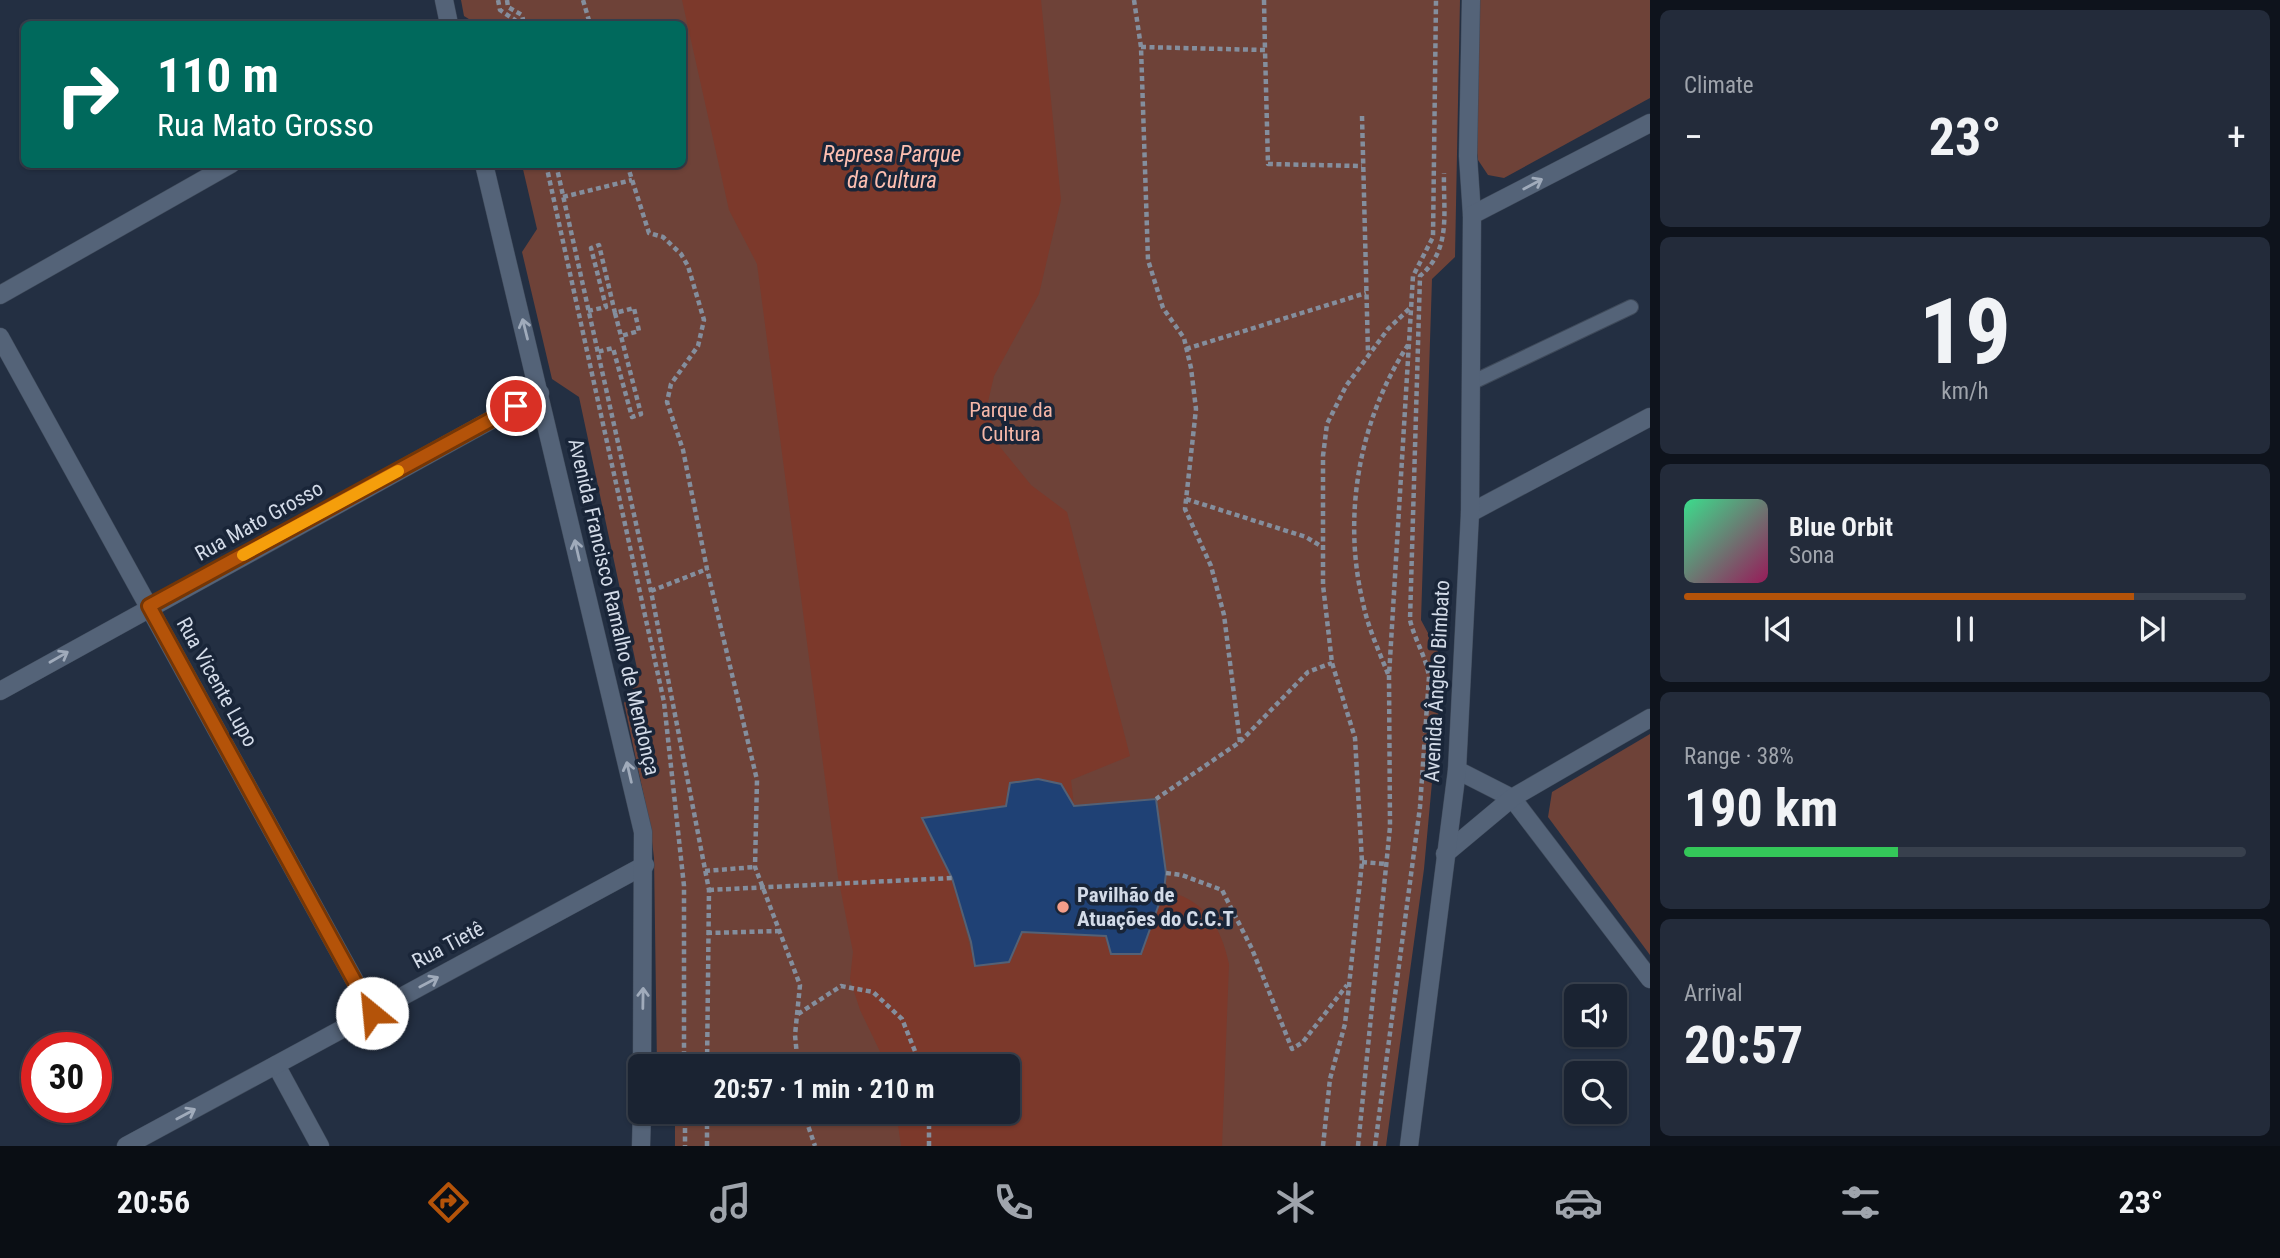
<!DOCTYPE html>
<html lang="en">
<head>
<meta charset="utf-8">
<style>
  :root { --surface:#1a2332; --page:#232b3a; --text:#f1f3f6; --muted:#9fa4ac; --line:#38404d; --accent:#b45309 }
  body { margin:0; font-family:"Roboto Condensed",sans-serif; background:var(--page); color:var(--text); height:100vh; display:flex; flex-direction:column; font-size:26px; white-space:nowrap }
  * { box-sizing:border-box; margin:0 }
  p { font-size:23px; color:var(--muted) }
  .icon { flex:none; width:38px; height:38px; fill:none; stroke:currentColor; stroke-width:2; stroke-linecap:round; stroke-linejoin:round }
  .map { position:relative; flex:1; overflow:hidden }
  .drawer { display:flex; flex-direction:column; gap:10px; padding:10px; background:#0e131c; width:630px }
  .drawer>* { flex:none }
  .banner { position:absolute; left:21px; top:21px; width:665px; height:147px; border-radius:10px; box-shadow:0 2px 5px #0004,0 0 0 2px var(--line); background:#00695c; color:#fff; overflow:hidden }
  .buttons { position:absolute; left:1564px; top:984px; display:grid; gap:14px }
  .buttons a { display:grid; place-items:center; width:63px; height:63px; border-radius:10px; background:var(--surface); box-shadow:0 2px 5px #0004,0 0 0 2px var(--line); font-size:35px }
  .speed { position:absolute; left:21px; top:1032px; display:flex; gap:14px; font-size:35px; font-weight:700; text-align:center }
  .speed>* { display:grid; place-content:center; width:91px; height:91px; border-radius:50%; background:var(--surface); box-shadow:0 2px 5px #0004,0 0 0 2px var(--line); line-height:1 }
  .speed .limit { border:10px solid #d22; background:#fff; color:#111 }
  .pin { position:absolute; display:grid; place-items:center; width:60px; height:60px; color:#fff; margin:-30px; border:4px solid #fff; border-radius:50%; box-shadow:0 2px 7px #0007 }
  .me { position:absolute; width:77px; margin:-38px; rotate:332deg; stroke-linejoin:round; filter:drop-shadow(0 0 5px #0008) }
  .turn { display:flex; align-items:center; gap:24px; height:147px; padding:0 21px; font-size:32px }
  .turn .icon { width:91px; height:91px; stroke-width:2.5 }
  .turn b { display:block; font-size:49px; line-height:60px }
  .big { font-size:52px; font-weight:700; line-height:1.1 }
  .drawer .card { flex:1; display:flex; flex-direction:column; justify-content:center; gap:10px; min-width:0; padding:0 24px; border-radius:10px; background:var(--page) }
  .drawer .dial { align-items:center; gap:0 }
  .dial b { font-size:91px; line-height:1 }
  .song { display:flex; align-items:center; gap:21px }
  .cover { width:84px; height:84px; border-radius:10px; background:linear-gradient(135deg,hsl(150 70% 55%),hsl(330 70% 35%)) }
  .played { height:7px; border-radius:4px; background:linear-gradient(90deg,var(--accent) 80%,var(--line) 80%) }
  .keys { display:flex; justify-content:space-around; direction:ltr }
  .heat { display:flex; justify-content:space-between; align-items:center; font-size:38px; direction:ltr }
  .charge { height:10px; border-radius:5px; background:linear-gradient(90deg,#34c759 38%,var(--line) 0) }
  .trip { position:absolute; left:628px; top:1054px; width:392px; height:70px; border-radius:10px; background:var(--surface); box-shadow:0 2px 5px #0004,0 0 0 2px var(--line); font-weight:700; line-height:70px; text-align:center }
  .menu { display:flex; height:112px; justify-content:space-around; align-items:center; background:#0a0e14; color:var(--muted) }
  .menu .icon { width:49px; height:49px }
  .menu .active { color:var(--accent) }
  .menu b { font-size:32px; color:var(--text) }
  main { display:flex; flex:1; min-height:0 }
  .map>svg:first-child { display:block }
  .green { fill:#6e4238 }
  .water { fill:#7c392b }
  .building { fill:#1f4175; stroke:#536176; stroke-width:2 }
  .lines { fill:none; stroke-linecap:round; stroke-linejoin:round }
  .service-casing { stroke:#3f4a5a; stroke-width:16 }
  .minor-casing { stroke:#3f4a5a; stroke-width:19 }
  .tertiary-casing { stroke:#3f4a5a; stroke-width:19 }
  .path { stroke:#848e9d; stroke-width:4.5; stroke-dasharray:5 3.5; stroke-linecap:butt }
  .service { stroke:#546378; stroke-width:14 }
  .minor { stroke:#546378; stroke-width:18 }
  .tertiary { stroke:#546378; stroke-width:18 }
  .path-bridge { stroke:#848e9d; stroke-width:4.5; stroke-dasharray:5 3.5; stroke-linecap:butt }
  .oneway { stroke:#a0abbb }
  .route-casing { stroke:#753606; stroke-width:18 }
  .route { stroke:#b45309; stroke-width:12 }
  .slow { stroke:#f59e0b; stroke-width:12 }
  .poi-dot { fill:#f49e8a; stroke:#192538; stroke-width:2.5 }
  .labels { text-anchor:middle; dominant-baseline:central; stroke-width:7; stroke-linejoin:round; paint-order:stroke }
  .park-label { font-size:21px; fill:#f5b7a8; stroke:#192538 }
  .street-label { font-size:21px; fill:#d3dbe8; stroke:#192538 }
  .poi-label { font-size:21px; font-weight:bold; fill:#d3dbe8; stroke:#192538; text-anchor:start }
  .water-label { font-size:23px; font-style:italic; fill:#fdbeb0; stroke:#192538 }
</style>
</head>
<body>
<main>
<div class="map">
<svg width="1650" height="1146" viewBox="0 0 1650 1146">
  <rect width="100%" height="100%" fill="#232f42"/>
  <g class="green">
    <path d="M461,0h999l-5,257 -23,22 -11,341 21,39v15l-18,195 -38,277h-711v-27l-9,-8h342v-45h-351l-3,-208 -4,-33 -26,-122 15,-25 -60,-281 -27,-18 -30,-127 15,-23 -15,-64 160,-1v-140h-205l-13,-8z"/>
    <path d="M1480,0h170v98l-146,80 -16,-3 -10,-15 -3,-21z"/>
    <path d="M1650,734v221l-102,-138 4,-25z"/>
  </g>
  <path class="water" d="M682,0h359l20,200 -22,94 -45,82 -7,30 13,41 31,38 36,27 63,244 -59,24 3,26 -13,-22 -23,-5 -28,4 -4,23 -84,13 30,59 23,88 34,-5 13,-29 84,4 5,18h30l23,-64c40,9 57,36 65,74l-7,182h-321l-5,-35h112v-45h-121l-27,-56 -10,-31 3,-27 -15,-75 -81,-613 -28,-54z"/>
  <path class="building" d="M1038,779l23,5 13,22 82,-7 10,74 -2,17 -23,64h-30l-5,-18 -84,-4 -13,30 -34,4 -4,-24 -19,-64 -30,-60 84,-12 4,-23z"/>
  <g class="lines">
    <g class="service-casing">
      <path id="service" d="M1471,383l160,-76"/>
    </g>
    <g class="minor-casing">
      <g id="minor">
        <path d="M1471,0l-3,156 4,59"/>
        <path d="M0,295l231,-131"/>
        <path d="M0,337l372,675"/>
        <path d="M1470,513l180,-96"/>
        <path d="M0,691l540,-298"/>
        <path d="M1457,770l55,28 138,181"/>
        <path d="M1445,854l67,-56 138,-80"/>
        <path d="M276,1065l44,81"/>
        <path d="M126,1146l519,-281"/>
      </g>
    </g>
    <g class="tertiary-casing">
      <g id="tertiary">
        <path d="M444,0l5,24"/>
        <path d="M484,164l159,668 -1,234"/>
        <path d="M641,1146l1,-35"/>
        <path d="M1409,1146l48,-376 13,-257 2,-298 178,-92"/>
      </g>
    </g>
    <g class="path">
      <path d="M498,0l2,10 15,10 1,4"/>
      <path d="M507,0l1,7 14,8 2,9"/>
      <path d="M583,0l7,24"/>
      <path d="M1134,0l7,47 7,213 15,48 21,30 7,30 5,41 -11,100 26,57 13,49 16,127 -84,57"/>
      <path d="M1264,0l1,50"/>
      <path d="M1141,47l124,3 3,114 94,2"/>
      <path d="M1362,116l6,237"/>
      <path d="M546,164l118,538 20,184v180"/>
      <path d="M556,164l95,427 58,299 -2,176"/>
      <path d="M627,164l22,69 14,4 18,17 7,12 16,54 -6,26 -27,38 -4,18 16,48 24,119 50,211 -2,87 45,118 -5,50 3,31"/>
      <path d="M563,197l69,-17"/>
      <path d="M588,311l18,-4 -15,-59 8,-3 16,68 19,-5 5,23 -18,5 20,78 -9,3 -19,-69 -16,4"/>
      <path d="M615,313l6,23"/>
      <path d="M1186,349l180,-56"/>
      <path d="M1186,499l120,38 18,11"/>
      <path d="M651,591l56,-22"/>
      <path d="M1388,674c-9,-23 -20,-46 -25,-71 -21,-87 -4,-183 45,-258"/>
      <path d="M1240,742l68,-70 24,-9"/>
      <path d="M1362,862l24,2"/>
      <path d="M705,871l50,-4"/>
      <path d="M1166,873l16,2 40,15 30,59 40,100 11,-7 44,-57"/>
      <path d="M707,933l73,-2"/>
      <path d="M798,1014l43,-28 32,6 29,27 19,47"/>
      <path d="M685,1111v35"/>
      <path d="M803,1111l12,35"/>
      <path d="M707,1146v-35"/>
      <path d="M929,1146v-35"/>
      <path d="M1323,1146l7,-67 15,-55 17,-162 -7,-124 -23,-75 -9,-78v-129l4,-32 19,-38 42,-57 22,-21"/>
      <path d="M1358,1146l32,-319 -1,-151 24,-400 20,-39 3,-237"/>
      <path d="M1375,1146l45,-339 9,-130c-3,-21 -14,-36 -19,-57l10,-344c32,-27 23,-64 24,-103"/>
    </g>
    <use href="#service" class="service"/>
    <use href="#minor" class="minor"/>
    <use href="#tertiary" class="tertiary"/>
    <path class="path-bridge" d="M709,890l243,-12"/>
  </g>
  <defs><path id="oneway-shaft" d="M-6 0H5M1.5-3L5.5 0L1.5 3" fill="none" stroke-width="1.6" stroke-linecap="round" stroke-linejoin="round" transform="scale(1.75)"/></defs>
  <g class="oneway">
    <use href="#oneway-shaft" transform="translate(1533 184) rotate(-28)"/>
    <use href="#oneway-shaft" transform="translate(525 329) rotate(-104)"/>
    <use href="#oneway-shaft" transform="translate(577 550) rotate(-103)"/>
    <use href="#oneway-shaft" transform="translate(59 657) rotate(-30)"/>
    <use href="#oneway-shaft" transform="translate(629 772) rotate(-103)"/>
    <use href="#oneway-shaft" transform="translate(429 982) rotate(-28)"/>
    <use href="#oneway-shaft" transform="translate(643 998) rotate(-89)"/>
    <use href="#oneway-shaft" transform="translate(186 1114) rotate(-28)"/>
  </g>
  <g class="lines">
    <g class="route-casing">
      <path id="route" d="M372,1013l-223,-407 367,-200"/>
    </g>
    <use href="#route" class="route"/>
    <path class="slow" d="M243,555l155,-84"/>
  </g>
  <circle class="poi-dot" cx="1063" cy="907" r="7"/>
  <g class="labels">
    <g class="park-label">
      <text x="1011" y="410">Parque da<tspan x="1011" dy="24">Cultura</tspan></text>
    </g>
    <g class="street-label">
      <text transform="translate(259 521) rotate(-29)">Rua Mato Grosso</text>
      <text transform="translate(614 607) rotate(77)">Avenida Francisco Ramalho de Mendonça</text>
      <text transform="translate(1437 681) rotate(-87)">Avenida Ângelo Bimbato</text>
      <text transform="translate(217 682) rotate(61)">Rua Vicente Lupo</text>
      <text transform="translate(448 945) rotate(-28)">Rua Tietê</text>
    </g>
    <g class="poi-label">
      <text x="1077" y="895">Pavilhão de<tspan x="1077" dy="24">Atuações do C.C.T</tspan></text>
    </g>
    <g class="water-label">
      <text x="892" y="154">Represa Parque<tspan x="892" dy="26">da Cultura</tspan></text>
    </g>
  </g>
</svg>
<div class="buttons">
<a><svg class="icon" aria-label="sound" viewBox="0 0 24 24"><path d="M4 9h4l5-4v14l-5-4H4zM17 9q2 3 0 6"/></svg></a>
<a><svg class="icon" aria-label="search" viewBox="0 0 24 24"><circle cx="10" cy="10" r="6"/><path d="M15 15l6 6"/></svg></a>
</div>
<div class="speed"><div class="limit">30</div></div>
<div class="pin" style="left:516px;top:406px;background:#d93025"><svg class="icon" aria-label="arrive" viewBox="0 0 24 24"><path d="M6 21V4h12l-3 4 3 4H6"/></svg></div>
<svg class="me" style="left:372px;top:1013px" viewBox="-20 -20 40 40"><circle r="19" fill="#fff"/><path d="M0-13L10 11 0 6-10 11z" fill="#b45309"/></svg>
<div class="trip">20:57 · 1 min · 210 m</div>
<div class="banner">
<div class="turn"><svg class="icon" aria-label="right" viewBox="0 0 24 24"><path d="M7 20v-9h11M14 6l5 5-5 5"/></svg><div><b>110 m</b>Rua Mato Grosso</div></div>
</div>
</div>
<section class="drawer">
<div class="card"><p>Climate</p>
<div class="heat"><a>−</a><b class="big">23°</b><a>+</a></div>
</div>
<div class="card dial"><b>19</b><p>km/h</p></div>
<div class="card">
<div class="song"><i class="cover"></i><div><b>Blue Orbit</b><p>Sona</p></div></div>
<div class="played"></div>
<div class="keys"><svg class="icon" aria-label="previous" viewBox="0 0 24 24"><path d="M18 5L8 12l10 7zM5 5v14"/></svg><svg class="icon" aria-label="pause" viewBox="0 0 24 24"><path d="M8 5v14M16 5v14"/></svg><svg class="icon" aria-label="next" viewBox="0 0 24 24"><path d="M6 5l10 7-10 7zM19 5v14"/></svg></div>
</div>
<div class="card"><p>Range · 38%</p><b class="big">190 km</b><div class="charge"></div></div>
<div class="card"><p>Arrival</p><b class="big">20:57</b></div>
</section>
</main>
<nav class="menu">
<b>20:56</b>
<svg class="icon active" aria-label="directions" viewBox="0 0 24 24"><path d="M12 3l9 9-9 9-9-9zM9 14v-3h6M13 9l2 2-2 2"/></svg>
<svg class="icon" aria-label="music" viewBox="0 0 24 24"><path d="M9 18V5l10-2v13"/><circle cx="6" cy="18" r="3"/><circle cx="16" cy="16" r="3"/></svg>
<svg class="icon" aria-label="phone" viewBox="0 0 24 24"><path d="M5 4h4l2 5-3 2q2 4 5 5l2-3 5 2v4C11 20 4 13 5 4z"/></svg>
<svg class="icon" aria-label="climate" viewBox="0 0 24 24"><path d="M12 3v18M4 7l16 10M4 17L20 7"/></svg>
<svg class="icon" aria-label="car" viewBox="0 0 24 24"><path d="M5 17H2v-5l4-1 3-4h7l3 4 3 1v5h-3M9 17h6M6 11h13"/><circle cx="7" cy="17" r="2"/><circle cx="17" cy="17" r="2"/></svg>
<svg class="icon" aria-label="filters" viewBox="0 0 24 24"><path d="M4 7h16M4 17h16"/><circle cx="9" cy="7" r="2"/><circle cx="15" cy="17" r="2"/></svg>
<b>23°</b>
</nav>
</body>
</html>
